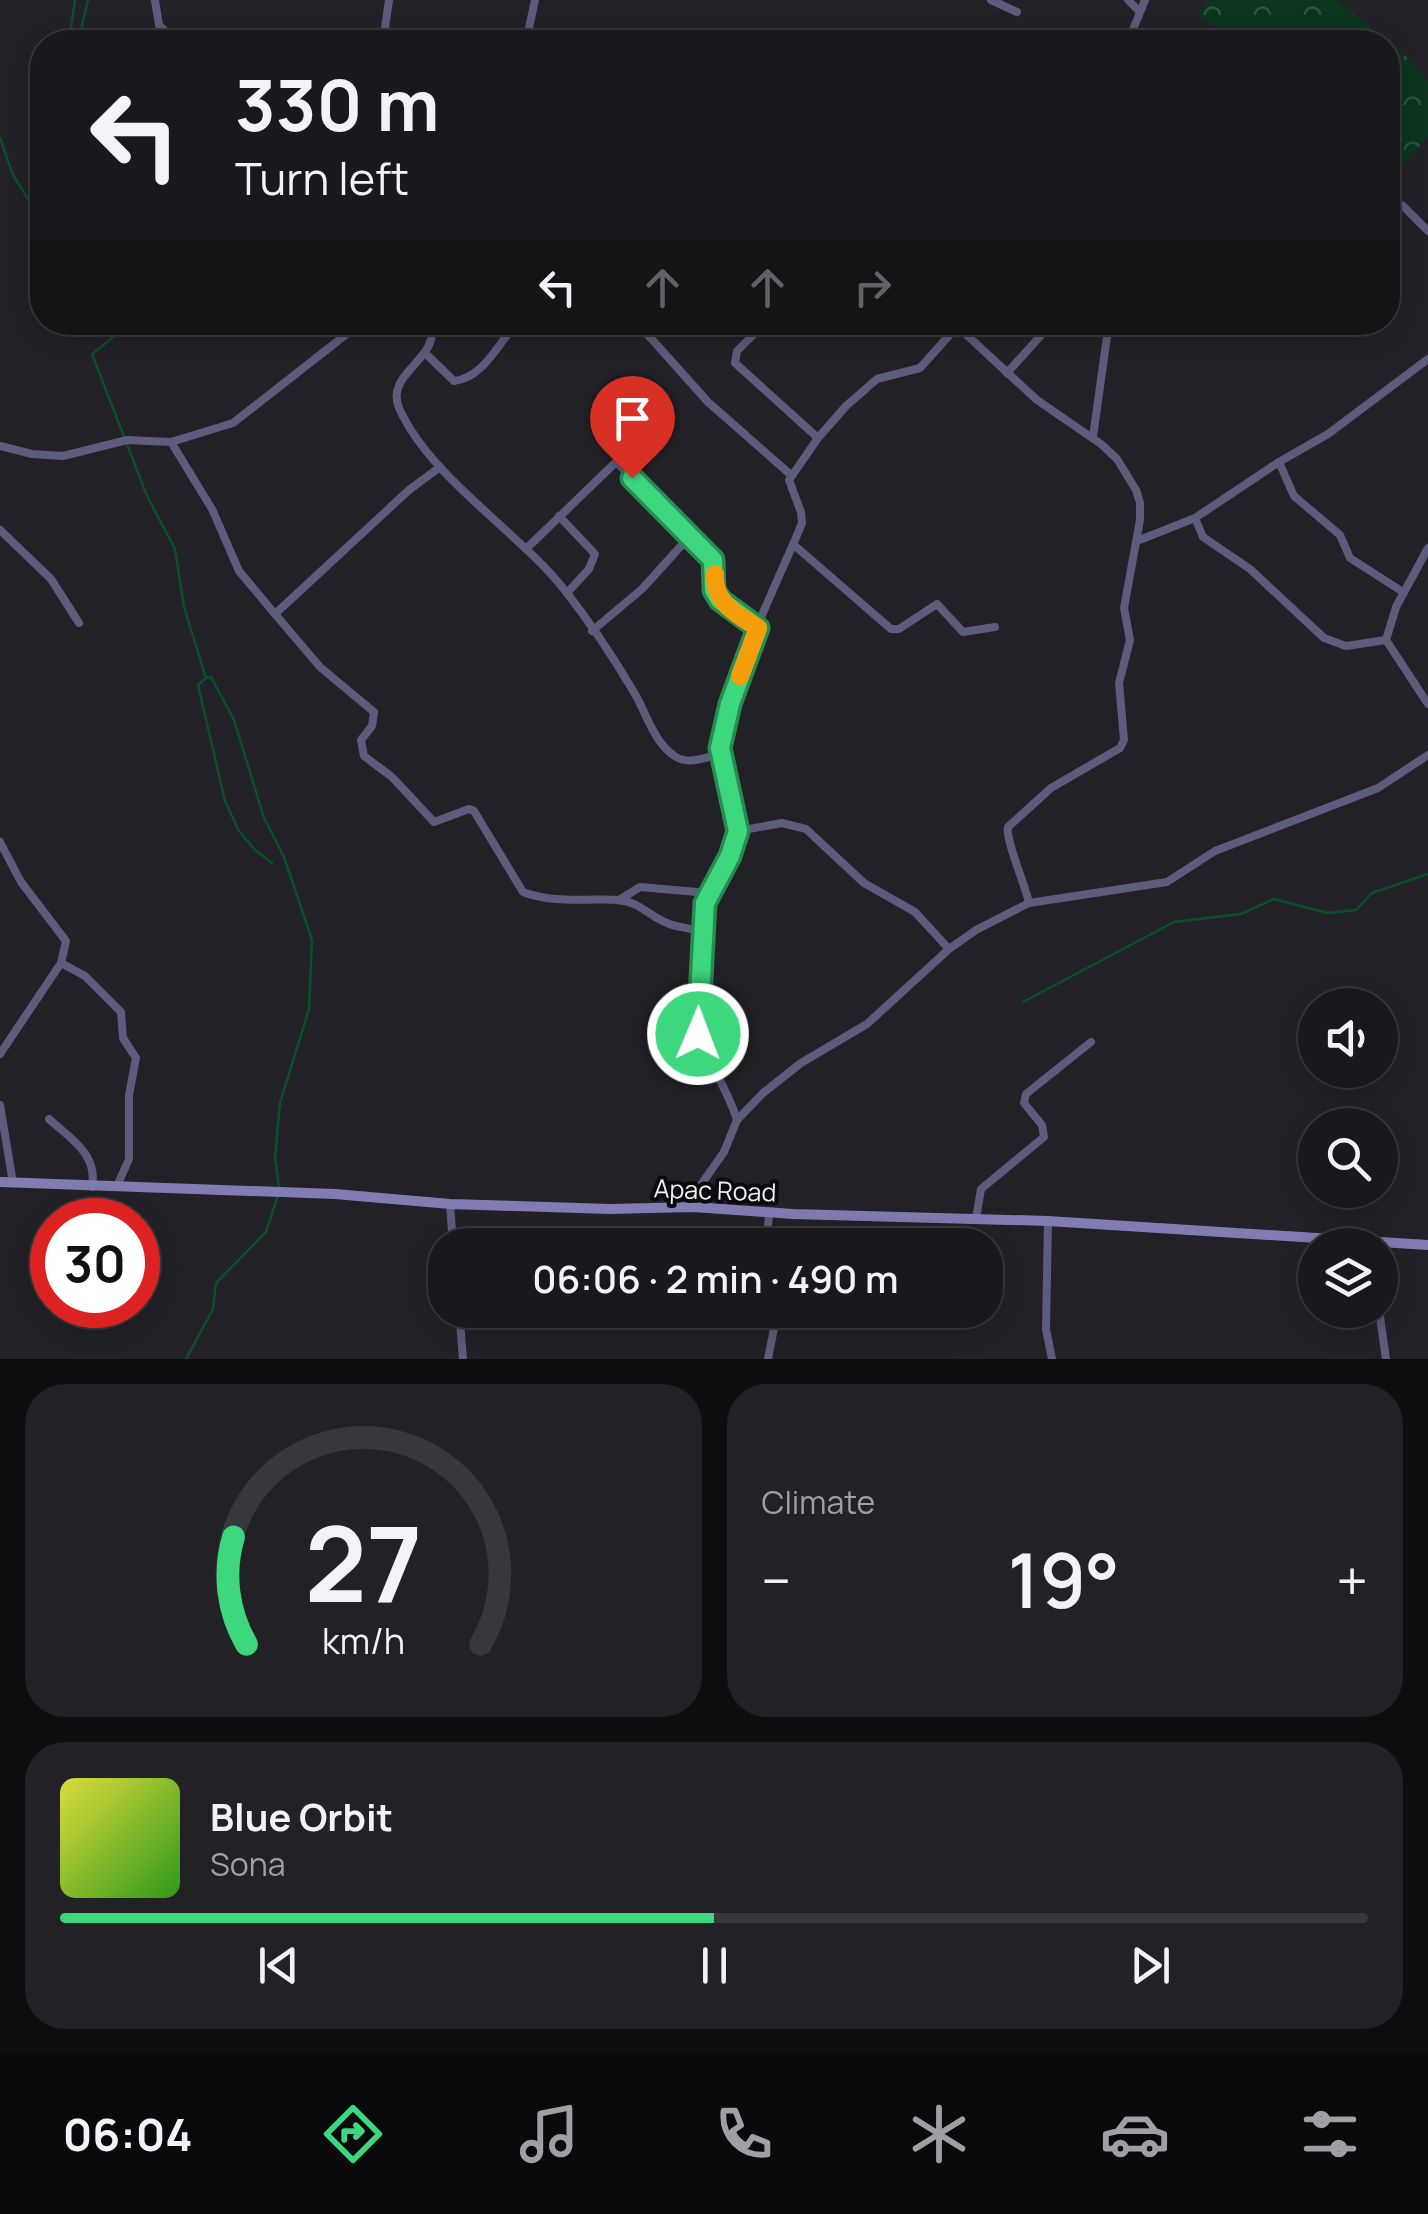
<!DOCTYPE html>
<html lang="en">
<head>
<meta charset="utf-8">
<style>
  :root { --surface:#19191d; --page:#222226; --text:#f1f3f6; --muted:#9fa0a4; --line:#37383b; --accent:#3dd77e }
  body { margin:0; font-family:Manrope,sans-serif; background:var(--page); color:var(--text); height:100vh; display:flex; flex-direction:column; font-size:38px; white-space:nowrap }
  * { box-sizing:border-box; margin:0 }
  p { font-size:32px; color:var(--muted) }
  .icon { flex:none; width:55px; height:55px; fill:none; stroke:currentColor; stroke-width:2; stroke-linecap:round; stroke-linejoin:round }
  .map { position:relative; height:1359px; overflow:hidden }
  .details { display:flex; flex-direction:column; gap:25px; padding:25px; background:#0e0e10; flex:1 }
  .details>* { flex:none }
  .hud { position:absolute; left:30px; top:30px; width:1370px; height:305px; border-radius:40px; box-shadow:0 5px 25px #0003,0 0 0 2px var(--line); background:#19191d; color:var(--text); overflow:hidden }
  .buttons { position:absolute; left:1298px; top:988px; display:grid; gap:20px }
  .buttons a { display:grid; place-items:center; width:100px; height:100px; border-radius:50%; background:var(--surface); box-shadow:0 5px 25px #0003,0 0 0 2px var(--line); font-size:50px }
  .speed { position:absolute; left:30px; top:1198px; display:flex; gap:20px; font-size:50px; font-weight:700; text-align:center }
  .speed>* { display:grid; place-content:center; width:130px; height:130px; border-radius:50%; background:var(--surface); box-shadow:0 5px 25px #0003,0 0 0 2px var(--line); line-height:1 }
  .speed .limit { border:15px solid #d22; background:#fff; color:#111 }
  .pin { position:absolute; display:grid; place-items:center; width:85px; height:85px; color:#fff; margin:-102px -42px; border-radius:50% 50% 50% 0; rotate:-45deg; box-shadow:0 0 10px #0007 }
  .pin .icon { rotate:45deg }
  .me { position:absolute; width:110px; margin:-55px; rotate:1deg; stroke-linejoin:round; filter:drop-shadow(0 0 8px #0008) }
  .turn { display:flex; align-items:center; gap:35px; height:210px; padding:0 40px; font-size:45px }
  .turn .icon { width:130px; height:130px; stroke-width:2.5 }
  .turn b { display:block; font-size:70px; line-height:85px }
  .lanes { display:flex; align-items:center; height:95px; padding:0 40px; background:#0003; justify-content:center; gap:50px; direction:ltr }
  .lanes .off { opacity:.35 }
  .big { font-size:75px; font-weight:600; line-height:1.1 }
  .details .tile { flex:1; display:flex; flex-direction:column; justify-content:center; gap:15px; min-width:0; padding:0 35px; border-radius:40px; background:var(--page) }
  .details .dial { align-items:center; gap:0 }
  .dial svg { height:260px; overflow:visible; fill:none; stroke:var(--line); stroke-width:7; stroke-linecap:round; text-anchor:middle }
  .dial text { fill:var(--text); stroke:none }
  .song { display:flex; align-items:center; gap:30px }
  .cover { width:120px; height:120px; border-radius:15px; background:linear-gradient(135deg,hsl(60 70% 55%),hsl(110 70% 35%)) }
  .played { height:10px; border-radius:5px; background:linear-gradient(90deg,var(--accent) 50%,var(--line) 50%) }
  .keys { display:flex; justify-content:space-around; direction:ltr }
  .heat { display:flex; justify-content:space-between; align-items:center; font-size:55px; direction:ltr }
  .details .tiles { flex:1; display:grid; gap:25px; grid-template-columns:1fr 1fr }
  .tile:last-child { grid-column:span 2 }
  .trip { position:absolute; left:428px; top:1228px; width:575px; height:100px; border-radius:40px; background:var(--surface); box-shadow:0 5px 25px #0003,0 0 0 2px var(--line); font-weight:600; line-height:100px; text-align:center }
  .dock { display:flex; height:160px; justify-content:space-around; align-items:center; background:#0a0a0c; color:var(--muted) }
  .dock .icon { width:70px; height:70px }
  .dock .selected { color:var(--accent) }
  .dock b { font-size:45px; color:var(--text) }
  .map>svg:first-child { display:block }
  .forest { fill:url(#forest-crowns) }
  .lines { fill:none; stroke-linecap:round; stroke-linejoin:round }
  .stream { stroke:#094f29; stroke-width:2.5 }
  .street { stroke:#5e5c7d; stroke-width:8 }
  .secondary { stroke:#7f7db1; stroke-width:10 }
  .route-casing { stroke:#288c52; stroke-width:25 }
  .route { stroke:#3dd77e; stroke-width:18 }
  .slow { stroke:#f59e0b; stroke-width:18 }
  .labels { text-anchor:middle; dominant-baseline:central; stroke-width:8; stroke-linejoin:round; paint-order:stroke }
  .street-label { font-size:25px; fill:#f1f1f5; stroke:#0b0b0e }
</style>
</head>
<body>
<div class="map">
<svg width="1428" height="1359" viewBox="0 0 1428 1359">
  <defs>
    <pattern id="forest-crowns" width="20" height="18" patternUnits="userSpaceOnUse" patternTransform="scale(2.5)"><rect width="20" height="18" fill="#0b351c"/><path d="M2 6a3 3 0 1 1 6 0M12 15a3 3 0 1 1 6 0" fill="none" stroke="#2f533e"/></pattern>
  </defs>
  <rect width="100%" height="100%" fill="#212127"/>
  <path class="forest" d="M1209,0h128l67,54 24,28v54l-23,27 -17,-14v-107h-148l-42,-27z"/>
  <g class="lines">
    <g class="stream">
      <path d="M75,0l-4,28 6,14"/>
      <path d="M78,42l10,-42"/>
      <path d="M0,138l13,37 21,33 8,-3"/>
      <path d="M114,322l3,12 -25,20 55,142 28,53 9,58 22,71 5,-1 23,43 30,98 20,39 28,83 -3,69 -29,94 -5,55 4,29"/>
      <path d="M205,679l-7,6 27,116 14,30 16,19 17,13"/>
      <path d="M1023,1002l151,-80 67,-8 33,-15 54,14 28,-3 16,-17 56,-19"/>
      <path d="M186,1359l27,-50 3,-26 50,-51 12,-37"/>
    </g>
    <g class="street">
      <path d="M155,0l4,25 17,17"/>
      <path d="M991,0l26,12"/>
      <path d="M1128,0l11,11"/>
      <path d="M383,42l6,-42"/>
      <path d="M526,42l9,-42"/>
      <path d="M1128,42l17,-42"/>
      <path d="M1388,197l15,9 25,25"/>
      <path d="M430,322c13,37 -46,50 -31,86 31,70 122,125 168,185 25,32 48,67 68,101 12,21 19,49 41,63 13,8 31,0 44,-3"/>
      <path d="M630,322l18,13 60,67 83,73"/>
      <path d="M766,322l-29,29 -2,12 83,75"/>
      <path d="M958,327l79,73 64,44 16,15 19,31 4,13v17l-16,88 6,32 -11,43 5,57 -4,8 -69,40 -43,39c-3,12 17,57 21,76"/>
      <path d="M425,353l29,28c29,-3 45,-38 63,-59"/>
      <path d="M1007,373l46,-51"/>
      <path d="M1093,437l16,-115"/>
      <path d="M171,442l41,67 27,62 36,43 134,-124 31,-23"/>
      <path d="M0,446l32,8 31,2 64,-16 44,2 62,-19 129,-101"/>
      <path d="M1279,462l15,34 46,39 10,23 53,34"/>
      <path d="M559,516l36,38 -6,15 -22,24"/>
      <path d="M1195,518l84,-56 49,-28 100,-75"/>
      <path d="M0,530l51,49 28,44"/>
      <path d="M1137,541l58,-23 8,19 47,32 74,69 22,8 40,-6"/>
      <path d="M794,545l97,84h8l38,-25 26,28 32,-5"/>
      <path d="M1428,548l-32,59 -10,33 42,64"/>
      <path d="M526,549l90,-87 90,89c13,18 3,22 9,39 5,17 30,29 43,38"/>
      <path d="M275,614l45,53 54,45 -2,14 -11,14 3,16 28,21 42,45 35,-13 5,2 49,81c31,12 62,6 94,8 22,1 32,16 50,23 13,6 25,3 37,12"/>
      <path d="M592,631l50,-42 48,-53"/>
      <path d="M738,831l44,-8 24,6 58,54 51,29 34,37"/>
      <path d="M0,842l21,40 45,59 -5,22 -61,91"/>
      <path d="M619,900l21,-13 68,6"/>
      <path d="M61,963l24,13 36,36 2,26 13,20 -7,37v64l-12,27"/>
      <path d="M0,1105l13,78"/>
      <path d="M49,1119c22,20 49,35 43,68"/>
      <path d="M737,1120c-9,-31 -29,-56 -38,-86l5,-124c5,-29 30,-49 34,-78 4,-28 -18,-55 -17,-83 2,-61 57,-166 81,-226l-1,-11 -12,-32 29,-42 28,-32 31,-27 43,-11 41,-46"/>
      <path d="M450,1204l3,41"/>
      <path d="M693,1207l5,-18 26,-37 13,-32 26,-27 38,-30 66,-39 82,-75 27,-19 53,-27 138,-21 48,-31 163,-63 50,-33"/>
      <path d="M976,1219l5,-30 63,-52 -2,-12 -18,-22 2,-9 65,-52"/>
      <path d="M1048,1221l-2,108 6,30"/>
      <path d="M767,1245l2,-33"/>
      <path d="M459,1310l4,49"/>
      <path d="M1379,1310l7,49"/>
      <path d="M768,1359l7,-36 -1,-13"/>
    </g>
    <path class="secondary" d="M0,1182l335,12 115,10 160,5 83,-2 100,7 255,7 380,24"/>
  </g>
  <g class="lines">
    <g class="route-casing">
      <path id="route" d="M632,478l81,82 1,30 6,10 38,28 -28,76 -10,44 18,83 -8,25 -25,47 -7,131"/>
    </g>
    <use href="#route" class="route"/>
    <path class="slow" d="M715,574c-2,29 22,40 43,54l-18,48"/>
  </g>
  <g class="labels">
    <g class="street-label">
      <text transform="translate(715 1190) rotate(2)">Apac Road</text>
    </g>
  </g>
</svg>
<div class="buttons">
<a><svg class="icon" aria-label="sound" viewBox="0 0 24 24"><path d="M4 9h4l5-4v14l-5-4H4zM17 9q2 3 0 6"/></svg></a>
<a><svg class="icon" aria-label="search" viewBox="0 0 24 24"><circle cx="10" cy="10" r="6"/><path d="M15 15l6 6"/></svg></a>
<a><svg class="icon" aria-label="layers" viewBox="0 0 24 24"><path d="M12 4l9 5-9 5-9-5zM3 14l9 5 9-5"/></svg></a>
</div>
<div class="speed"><div class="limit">30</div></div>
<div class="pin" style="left:632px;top:478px;background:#d93025"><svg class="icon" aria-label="arrive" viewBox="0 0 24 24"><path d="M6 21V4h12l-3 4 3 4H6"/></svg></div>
<svg class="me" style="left:698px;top:1034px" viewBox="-20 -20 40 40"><circle r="17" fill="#3dd77e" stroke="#fff" stroke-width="3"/><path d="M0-11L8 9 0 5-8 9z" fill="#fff"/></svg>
<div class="trip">06:06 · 2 min · 490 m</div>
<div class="hud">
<div class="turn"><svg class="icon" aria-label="left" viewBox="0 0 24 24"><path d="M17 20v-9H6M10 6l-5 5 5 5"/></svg><div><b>330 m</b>Turn left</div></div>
<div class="lanes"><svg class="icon" aria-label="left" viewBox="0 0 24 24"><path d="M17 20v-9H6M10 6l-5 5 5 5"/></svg><svg class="icon off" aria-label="ahead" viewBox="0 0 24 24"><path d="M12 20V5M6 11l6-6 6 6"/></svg><svg class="icon off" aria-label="ahead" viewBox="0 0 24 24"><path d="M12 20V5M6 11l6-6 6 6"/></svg><svg class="icon off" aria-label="right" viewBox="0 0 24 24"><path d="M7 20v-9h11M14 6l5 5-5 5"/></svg></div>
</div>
</div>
<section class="details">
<div class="tiles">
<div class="tile dial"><svg viewBox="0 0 100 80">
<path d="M14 69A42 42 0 1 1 86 69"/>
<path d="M14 69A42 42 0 0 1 10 36" stroke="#3dd77e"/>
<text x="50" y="56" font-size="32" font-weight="700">27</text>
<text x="50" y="72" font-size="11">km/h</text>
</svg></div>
<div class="tile"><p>Climate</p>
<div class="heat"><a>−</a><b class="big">19°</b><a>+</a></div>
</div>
<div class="tile">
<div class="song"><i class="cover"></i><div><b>Blue Orbit</b><p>Sona</p></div></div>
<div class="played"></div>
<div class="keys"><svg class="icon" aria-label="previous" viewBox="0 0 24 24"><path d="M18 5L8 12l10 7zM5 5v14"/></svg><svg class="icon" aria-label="pause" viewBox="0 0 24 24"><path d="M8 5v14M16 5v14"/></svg><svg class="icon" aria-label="next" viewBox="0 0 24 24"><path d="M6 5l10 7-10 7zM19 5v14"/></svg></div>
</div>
</div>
</section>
<nav class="dock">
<b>06:04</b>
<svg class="icon selected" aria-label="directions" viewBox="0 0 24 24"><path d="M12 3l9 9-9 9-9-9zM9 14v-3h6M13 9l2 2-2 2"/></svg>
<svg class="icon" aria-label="music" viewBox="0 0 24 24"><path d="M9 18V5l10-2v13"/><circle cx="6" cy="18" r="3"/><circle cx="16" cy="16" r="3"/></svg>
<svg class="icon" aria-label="phone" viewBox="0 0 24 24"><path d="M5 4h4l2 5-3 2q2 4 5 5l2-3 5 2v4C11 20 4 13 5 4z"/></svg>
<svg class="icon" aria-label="climate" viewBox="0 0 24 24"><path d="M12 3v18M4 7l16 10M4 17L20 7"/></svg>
<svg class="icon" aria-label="car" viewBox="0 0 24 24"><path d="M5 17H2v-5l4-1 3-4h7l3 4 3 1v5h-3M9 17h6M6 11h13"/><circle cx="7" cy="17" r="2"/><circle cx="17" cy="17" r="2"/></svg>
<svg class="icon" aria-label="filters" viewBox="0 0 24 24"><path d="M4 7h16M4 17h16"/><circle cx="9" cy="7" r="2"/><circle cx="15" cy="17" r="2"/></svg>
</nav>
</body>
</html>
